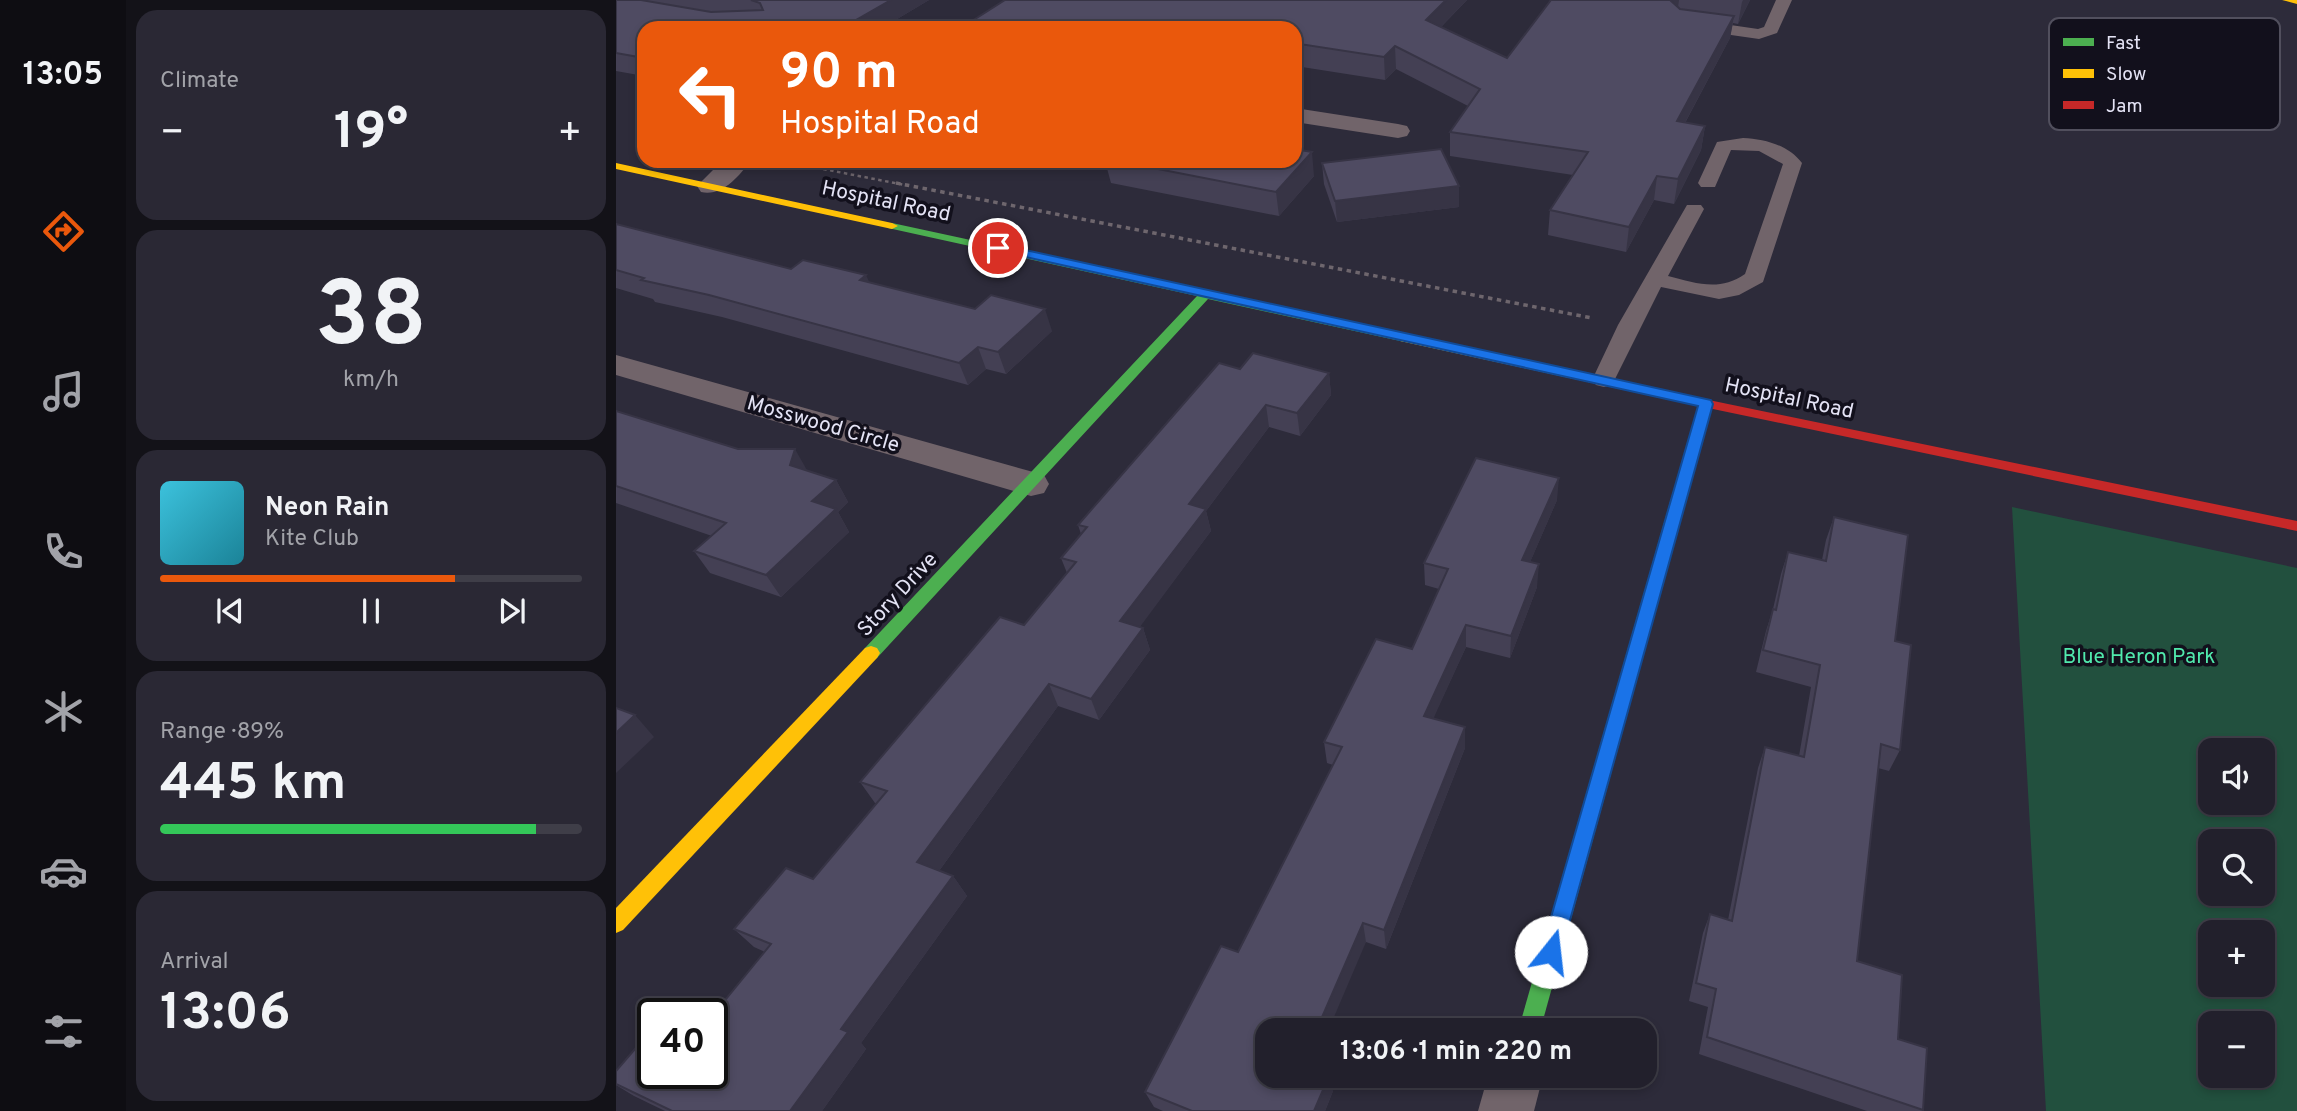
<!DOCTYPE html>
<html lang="en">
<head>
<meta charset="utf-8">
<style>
  :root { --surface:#22202c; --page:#2a2834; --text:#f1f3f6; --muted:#a2a3a9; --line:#3f3e48; --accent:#ea580c }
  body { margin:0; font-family:Overpass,sans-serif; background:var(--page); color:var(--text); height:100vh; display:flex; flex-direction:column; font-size:26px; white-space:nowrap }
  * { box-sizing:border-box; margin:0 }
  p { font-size:23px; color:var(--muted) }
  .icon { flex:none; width:38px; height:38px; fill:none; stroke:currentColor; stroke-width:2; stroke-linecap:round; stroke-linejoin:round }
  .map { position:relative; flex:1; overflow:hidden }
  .drawer { display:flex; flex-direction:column; gap:10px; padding:10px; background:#131218; width:490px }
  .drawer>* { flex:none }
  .banner { position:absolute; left:21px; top:21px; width:665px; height:147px; border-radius:21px; box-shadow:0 4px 10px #0003,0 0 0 2px var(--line); background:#ea580c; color:#fff; overflow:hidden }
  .fabs { position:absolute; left:1582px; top:738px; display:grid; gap:14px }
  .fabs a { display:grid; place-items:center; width:77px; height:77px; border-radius:14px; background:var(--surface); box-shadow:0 4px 10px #0003,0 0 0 2px var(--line); font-size:35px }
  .speed { position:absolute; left:21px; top:998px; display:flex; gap:14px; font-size:35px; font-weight:700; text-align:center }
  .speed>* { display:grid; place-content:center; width:91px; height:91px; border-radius:50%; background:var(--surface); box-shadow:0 4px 10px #0003,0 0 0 2px var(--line); line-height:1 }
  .speed .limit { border:4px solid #111; border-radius:10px; background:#fff; color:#111 }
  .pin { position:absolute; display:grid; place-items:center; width:60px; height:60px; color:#fff; margin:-30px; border:4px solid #fff; border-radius:50%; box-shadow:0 2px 7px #0007 }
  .me { position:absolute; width:77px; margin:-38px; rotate:16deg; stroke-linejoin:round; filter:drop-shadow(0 0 5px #0008) }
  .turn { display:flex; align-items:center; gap:24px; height:147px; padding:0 28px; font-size:32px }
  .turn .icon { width:91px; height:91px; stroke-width:2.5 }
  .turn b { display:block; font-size:49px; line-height:60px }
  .big { font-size:52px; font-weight:700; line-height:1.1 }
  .drawer .widget { flex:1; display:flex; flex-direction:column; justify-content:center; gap:10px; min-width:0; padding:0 24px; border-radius:21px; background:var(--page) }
  .drawer .dial { align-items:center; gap:0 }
  .dial b { font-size:91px; line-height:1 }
  .song { display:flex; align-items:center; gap:21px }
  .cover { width:84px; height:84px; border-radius:10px; background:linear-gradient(135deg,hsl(190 70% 55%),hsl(190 70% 35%)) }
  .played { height:7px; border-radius:4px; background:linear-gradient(90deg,var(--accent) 70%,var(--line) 70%) }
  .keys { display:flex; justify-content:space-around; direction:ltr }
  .heat { display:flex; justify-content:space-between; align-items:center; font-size:38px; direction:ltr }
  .charge { height:10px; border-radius:5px; background:linear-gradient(90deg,#34c759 89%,var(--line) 0) }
  .trip { position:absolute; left:639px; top:1018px; width:402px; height:70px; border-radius:21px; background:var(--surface); box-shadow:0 4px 10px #0003,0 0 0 2px var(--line); font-weight:700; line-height:70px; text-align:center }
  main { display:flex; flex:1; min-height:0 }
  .dock { display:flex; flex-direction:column; width:126px; justify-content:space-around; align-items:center; background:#0e0d12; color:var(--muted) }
  .dock .icon { width:49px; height:49px }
  .dock .current { color:var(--accent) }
  .dock b { font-size:32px; color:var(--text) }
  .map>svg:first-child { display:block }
  .green { fill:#22503e; fill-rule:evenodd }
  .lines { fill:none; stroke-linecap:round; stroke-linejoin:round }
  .path-far1 { stroke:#6e666d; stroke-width:2.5; stroke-dasharray:3.5 3.5; stroke-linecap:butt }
  .path { stroke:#6e666d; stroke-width:3.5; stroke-dasharray:4.5 4.5; stroke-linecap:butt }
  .lane { fill:#71646a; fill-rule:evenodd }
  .street { fill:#71646a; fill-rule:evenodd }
  .fast { fill:#4caf50; fill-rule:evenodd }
  .slow { fill:#ffc107; fill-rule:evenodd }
  .jam { fill:#c62828; fill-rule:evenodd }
  .wall { fill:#444054 }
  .shaded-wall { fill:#373445 }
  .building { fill:#4f4b62; stroke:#373445; stroke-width:2 }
  .route { fill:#1a73e8; stroke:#114b97; stroke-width:2 }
  .labels { text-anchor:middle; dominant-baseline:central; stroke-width:7; stroke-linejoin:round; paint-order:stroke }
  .street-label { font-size:21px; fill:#e4e3f5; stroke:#12101c }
  .park-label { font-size:21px; fill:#51e9ad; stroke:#12101c }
  .key { fill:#12101c; stroke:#514f5d; stroke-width:2 }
  .key-label { font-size:19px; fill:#e4e3f5 }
</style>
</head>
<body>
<main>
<nav class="dock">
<b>13:05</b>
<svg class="icon current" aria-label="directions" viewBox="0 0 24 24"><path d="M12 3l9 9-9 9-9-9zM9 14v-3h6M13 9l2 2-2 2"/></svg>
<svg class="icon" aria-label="music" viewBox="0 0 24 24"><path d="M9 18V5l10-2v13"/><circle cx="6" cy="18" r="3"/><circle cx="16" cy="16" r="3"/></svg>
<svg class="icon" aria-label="phone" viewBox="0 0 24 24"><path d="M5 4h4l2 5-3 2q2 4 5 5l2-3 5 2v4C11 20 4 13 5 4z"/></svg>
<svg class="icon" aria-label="climate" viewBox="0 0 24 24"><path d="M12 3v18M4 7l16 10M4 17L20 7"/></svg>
<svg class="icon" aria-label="car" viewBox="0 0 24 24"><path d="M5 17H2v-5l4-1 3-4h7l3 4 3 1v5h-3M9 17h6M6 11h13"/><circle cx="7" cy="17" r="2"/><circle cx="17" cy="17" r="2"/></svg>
<svg class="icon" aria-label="filters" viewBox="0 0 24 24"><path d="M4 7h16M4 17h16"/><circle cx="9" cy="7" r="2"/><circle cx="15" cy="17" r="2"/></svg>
</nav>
<section class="drawer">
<div class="widget"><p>Climate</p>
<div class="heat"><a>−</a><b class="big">19°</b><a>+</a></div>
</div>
<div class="widget dial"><b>38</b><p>km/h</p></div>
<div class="widget">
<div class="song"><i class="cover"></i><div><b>Neon Rain</b><p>Kite Club</p></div></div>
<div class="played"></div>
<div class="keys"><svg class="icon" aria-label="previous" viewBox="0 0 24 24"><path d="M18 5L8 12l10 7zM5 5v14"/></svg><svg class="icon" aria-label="pause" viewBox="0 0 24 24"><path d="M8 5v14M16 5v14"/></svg><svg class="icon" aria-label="next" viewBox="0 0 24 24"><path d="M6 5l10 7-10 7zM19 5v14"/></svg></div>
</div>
<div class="widget"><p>Range · 89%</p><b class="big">445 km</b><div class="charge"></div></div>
<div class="widget"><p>Arrival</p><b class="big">13:06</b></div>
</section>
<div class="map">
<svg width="1681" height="1111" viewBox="0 0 1681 1111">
  <rect width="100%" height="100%" fill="#2d2b3a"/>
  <path class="green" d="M1396,507l285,61v543h-251zM1594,751h53v52h-53zM1594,842h53v52h-53zM1594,933h53v52h-53zM1594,1024h53v52h-53z"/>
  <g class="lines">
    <path class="path-far1" d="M166,161l123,24"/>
    <path class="path" d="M280,183l696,135"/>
    <g class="lane">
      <path d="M1160,0h16l-15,33 -18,6 -63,-9 -8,-5 8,-5 62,9 6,-2z"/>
      <path d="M1127,138c22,1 45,7 59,25l-39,119 -24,13 -20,4 -58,-12 -49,98 -8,2 -8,-2 -4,-5 26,-55 69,-120h14l3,4 -36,67c28,7 51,16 77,-2l38,-110 -24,-13 -28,-1 -16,37h-14l-3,-4 19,-41z"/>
    </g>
    <g class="street">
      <path d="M679,108l103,16 9,2 3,5 -3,5 -9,2 -103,-16z"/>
      <path d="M106,161h28c-11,16 -29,36 -49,31l-4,-6z"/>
      <path d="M0,355l428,120 5,9 -5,9 -13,3 -415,-121z"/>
      <path d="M872,1076h55l-9,35h-56z"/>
    </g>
    <g class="fast">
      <path d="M276,223l513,111 6,4 -6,4 -197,-43 -331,359 -6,2 -6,-2 -3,-5 3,-5 332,-352 -309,-68 -2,-2z"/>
      <path d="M1060,504l8,5 -144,522h-22l150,-522z"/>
    </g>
    <g class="slow">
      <path d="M1666,0h15v4z"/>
      <path d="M0,163l276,60 6,3 -6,3 -276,-60z"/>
      <path d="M789,334l265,58 7,4 -7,4 -270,-59v-6z"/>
      <path d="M1090,400l7,4 -29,105 -8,5 -8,-5 31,-105z"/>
      <path d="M255,646l6,2 3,5 -3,5 -254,272 -7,3v-25l249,-260z"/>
    </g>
    <path class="jam" d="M1054,392l627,129v10l-632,-132 -2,-3 2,-3z"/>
  </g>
  <g class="wall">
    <path d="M0,0h313l-47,28h-238v48l-28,-5z"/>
    <path d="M389,0h462l-26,27 66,31 44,-58h199l-12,24 -5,-1 -3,15 -45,85 20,3 -4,24 -27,54 -20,-4 -28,52 -78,-17 2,-25 23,-35 -123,-19v-24l18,-26 -72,-37 -11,11 -83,-13z"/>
    <path d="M489,161h190l19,15 -35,40 -168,-33z"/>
    <path d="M706,163l137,23v21l-122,15 -13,-38z"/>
    <path d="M0,224l175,45 79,13 182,49 -46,43 -20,-5 -18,16 -246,-68 -67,-15 -2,-3 -37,-11z"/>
    <path d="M624,369l89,4 2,22 -31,41 -31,-9 -63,84 5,20 -72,96 4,1 7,22 -51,70 -41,-14 -119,165 14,5 14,20 -106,147 5,6 -44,62h-157l-31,-15 -18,-11v-14l96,2 53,-121 -11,-5 -20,-18 79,-50 64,-76h-2l-15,-21 164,-157 43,-52 -6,-15 20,-24 -3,-9z"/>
    <path d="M0,411l220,69 12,22 -10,10 11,20 -68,65 -71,-24 -16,-22 18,-15 -96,-33z"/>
    <path d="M941,500l-27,62 7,25 -27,71 -44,-11 -33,71 32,30 -79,201 -20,-7 -99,89 66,60 -8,20h-162l-9,-4 -9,-15 93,-140 95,-187 -6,-2 -3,-21 88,-93 27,-60 -14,-4 -1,-22z"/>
    <path d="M1218,517l61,124 5,109 -11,21 -11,-3 -21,193 41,78 25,71 -1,1h-55l-168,-57 9,-47 -19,-6 14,-68 7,-19 18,6 30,-152 7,-21 34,9 12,-69 -55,-15 10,-41 7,-22 8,-35 7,-22 34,8 4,-20z"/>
  </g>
  <g class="shaded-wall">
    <path d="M275,0h38l-47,28h-40z"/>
    <path d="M830,0h21l-41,42v-22z"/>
    <path d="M1054,0h9l-2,15z"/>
    <path d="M1127,0h7l-12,24 4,-22z"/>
    <path d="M1118,16l-4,22 -57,107 4,-24z"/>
    <path d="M684,44l2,23 -7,7v-25z"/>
    <path d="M779,46l1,23 -11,11 -1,-23z"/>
    <path d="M1089,126l-4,24 -27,54 4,-25z"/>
    <path d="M696,152l2,24 -35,40 -3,-24z"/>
    <path d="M1041,176l-3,24 -28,52 3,-25z"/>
    <path d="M843,186v21l-122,15 -2,-21z"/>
    <path d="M250,275l10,22 -16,-17z"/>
    <path d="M429,309l7,22 -46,43 -8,-22z"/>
    <path d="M362,347l8,22 -18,16 -9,-22z"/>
    <path d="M713,373l2,22 -31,41 -3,-23z"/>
    <path d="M650,405l3,22 -63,84 5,20 -83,112 -8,-22 69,-117z"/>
    <path d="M179,449l13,23 -18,-7z"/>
    <path d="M943,478l-2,22 -36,83 1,-23z"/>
    <path d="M220,480l12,22 -10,10 11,20 -68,65 -15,-22 46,-74z"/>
    <path d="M923,564l-2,23 -27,71 1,-22z"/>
    <path d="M850,625v22l-41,90 -1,-21z"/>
    <path d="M527,628l7,22 -51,70 -8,-21z"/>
    <path d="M433,684l9,22 -127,176 -14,-20z"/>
    <path d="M19,715l19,22 -38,36v-40z"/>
    <path d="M849,727v21l-79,201 -2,-19z"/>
    <path d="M337,876l14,20 -106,147 5,6 -44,62h-32l51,-82z"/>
    <path d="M747,923l3,19 -38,89h-12z"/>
    <path d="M713,1076l4,15 -8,20h-11z"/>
  </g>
  <g class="building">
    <path d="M0,0h25l70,12 52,-2 -3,-7 -9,-3h140l-49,28h-198v30l-28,-5z"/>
    <path d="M389,0h441l-20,20 81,38 44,-58h119l10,9 54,7 -57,105 28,5 -27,53 -21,-3 -28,51 -79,-17 38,-58 -138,-20 30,-43 -85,-43 -11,11 -84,-13 -5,5v-21h-334z"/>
    <path d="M679,149l17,3 -36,40 -159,-31h178z"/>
    <path d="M825,149l18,37 -124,15 -13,-38z"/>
    <path d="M0,224l175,45 12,-9 63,15 -6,5 115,29 16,-14 54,14 -47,43 -20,-5 -19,16 -250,-68 -68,-15 3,-2 -28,-8z"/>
    <path d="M637,353l76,20 -32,40 -31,-8 -77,99 17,5 -86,112 23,7 -52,71 -42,-15 -132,178 36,14 -112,153 7,3 -58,79h-118l-56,-27v-13l37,-43v45h59v-57l59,-72 -37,-15 52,-61 27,11 74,-88 -27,-9 140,-165 24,8 52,-63 -15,-4 26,-31 -9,-2 141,-162 21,6z"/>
    <path d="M0,411l122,38h57l-5,16 46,15 -24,21 24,8 -70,66 -72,-24 32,-28 -110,-37z"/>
    <path d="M860,458l83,20 -37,82 17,4 -28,72 -45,-11 -42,91 41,11 -81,203 -21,-7 -47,108h-49v45h62l-15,35h-122l-47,-19 76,-146 17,6 104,-205 -18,-5 52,-103 36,10 36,-80 -24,-6z"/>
    <path d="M1218,517l74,18 -13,106 16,4 -11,105 -19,-6 -24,217 45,14 -4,64 29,9 -4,62 -216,-73 9,-48 -20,-6 14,-69 22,7 33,-174 39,10 16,-92 -57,-15 10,-41 3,1 12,-58 38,9z"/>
    <path d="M0,708l19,7 -19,18z"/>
    <path d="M53,1010l7,3h-11z"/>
  </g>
  <path class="route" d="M382,244l713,156 2,4 -154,556 -8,3 -7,-3 -3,-8 157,-546 -704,-156v-5z"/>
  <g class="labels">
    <g class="street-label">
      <text transform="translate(270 202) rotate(12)">Hospital Road</text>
      <text transform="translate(1173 399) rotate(12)">Hospital Road</text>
      <text transform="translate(207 425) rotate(16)">Mosswood Circle</text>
      <text transform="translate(282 595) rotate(-47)">Story Drive</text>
    </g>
    <g class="park-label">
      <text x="1523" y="657">Blue Heron Park</text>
    </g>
  </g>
  <rect x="1433" y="18" width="231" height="112" rx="10" class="key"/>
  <rect x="1447" y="38" width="31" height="8" fill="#4caf50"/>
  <rect x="1447" y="69" width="31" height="9" fill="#ffc107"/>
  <rect x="1447" y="101" width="31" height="8" fill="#c62828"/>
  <g class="key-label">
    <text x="1490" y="49">Fast</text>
    <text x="1490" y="80">Slow</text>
    <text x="1490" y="112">Jam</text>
  </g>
</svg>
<div class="fabs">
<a><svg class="icon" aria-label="sound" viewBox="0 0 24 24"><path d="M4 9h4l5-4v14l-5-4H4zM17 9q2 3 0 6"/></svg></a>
<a><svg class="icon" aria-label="search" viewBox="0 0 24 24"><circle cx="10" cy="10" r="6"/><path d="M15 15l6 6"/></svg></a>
<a>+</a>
<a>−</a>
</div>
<div class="speed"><div class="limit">40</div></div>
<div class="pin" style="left:382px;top:248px;background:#d93025"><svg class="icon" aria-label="arrive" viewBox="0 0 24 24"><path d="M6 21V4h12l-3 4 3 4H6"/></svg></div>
<svg class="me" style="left:935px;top:952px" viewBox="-20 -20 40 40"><circle r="19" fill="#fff"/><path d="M0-13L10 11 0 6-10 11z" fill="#1a73e8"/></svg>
<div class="trip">13:06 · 1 min · 220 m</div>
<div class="banner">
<div class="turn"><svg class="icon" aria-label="left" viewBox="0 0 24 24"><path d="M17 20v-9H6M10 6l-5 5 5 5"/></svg><div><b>90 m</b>Hospital Road</div></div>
</div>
</div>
</main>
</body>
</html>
